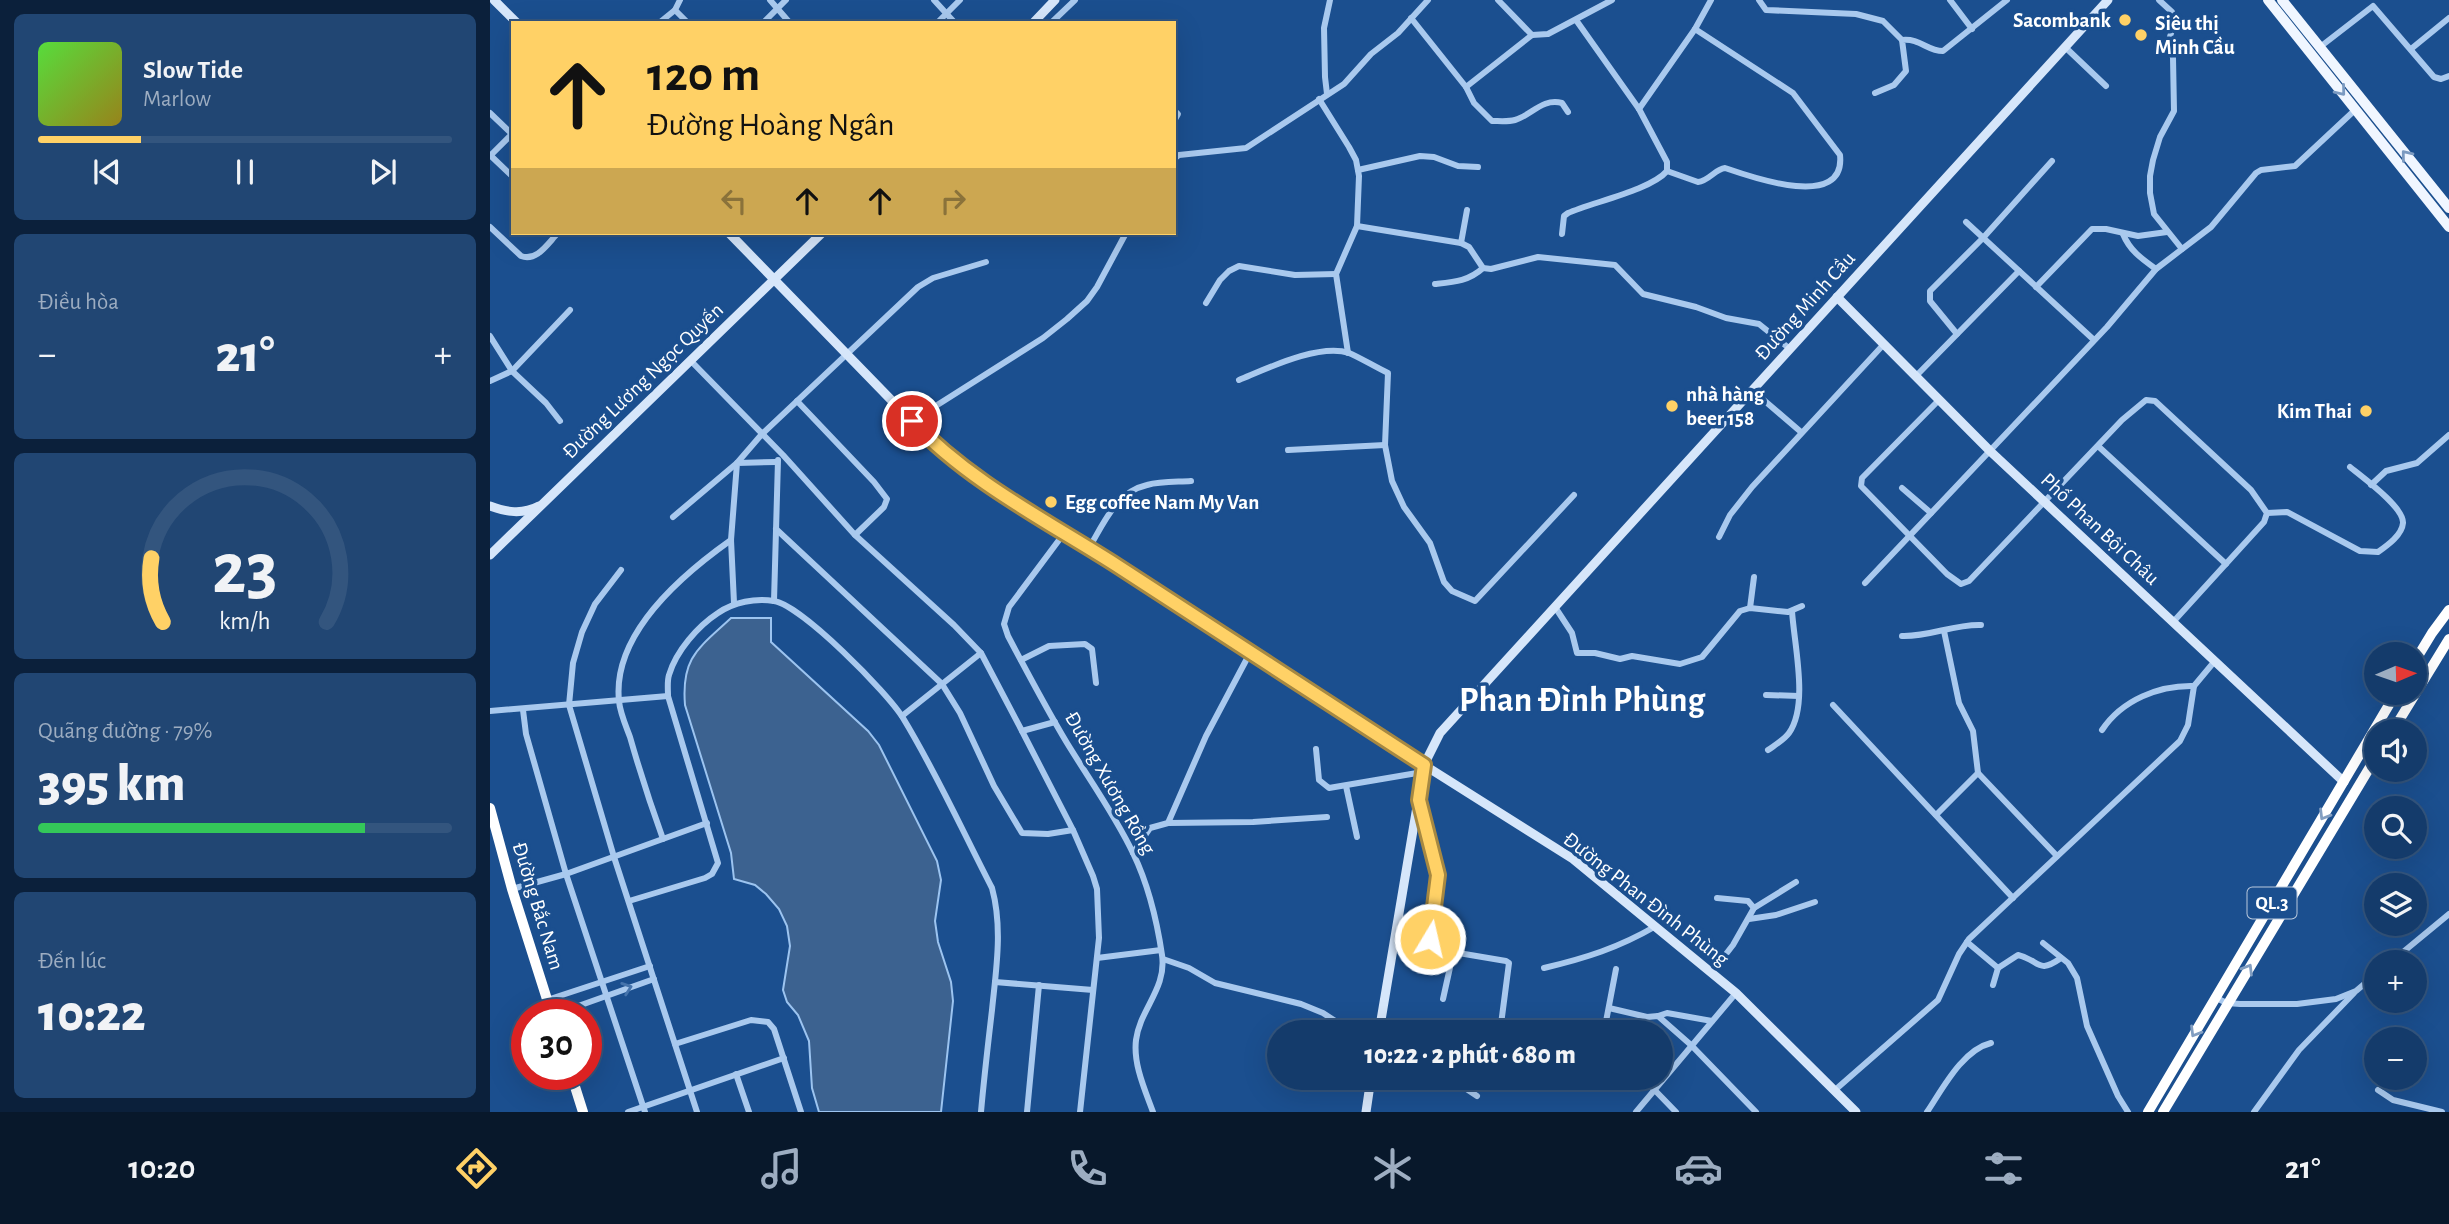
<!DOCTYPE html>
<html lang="vi">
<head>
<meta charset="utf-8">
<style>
  :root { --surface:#143b6b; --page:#214673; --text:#f1f3f6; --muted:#9dadc1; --line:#33557e; --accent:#ffd166 }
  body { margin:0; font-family:"Alegreya Sans",sans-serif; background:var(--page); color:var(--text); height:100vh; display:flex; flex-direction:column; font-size:26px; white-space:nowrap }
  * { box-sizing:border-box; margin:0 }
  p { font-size:23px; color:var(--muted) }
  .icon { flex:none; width:38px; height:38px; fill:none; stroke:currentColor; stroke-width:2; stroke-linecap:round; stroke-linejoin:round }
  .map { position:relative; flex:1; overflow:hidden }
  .sheet { display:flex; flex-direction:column; gap:14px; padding:14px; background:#0b203b; width:490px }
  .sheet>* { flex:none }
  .banner { position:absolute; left:21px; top:21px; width:665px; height:214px; border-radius:0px; box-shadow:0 7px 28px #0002,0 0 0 2px var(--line); background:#ffd166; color:#111; overflow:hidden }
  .needle { width:46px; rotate:88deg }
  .fabs { position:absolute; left:1874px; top:642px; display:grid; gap:14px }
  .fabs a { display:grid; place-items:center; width:63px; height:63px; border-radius:50%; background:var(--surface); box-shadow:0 7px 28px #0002,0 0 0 2px var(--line); font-size:35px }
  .speed { position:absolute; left:21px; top:999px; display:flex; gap:14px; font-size:35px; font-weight:700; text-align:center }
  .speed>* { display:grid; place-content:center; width:91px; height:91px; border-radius:50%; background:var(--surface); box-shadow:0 7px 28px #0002,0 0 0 2px var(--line); line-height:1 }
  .speed .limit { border:10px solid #d22; background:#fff; color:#111 }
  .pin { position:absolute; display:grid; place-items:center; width:60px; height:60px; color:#fff; margin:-30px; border:4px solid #fff; border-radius:50%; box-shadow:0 2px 7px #0007 }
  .me { position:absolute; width:77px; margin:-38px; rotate:9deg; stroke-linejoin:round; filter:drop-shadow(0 0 5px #0008) }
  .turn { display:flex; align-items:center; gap:24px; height:147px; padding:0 21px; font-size:32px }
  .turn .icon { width:91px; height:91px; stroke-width:2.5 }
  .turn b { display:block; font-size:49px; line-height:60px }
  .lanes { display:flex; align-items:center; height:66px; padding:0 21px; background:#0003; justify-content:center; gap:35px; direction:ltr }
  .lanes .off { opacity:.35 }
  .big { font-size:52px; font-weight:800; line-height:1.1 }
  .sheet .tile { flex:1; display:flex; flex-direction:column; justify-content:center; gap:10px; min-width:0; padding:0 24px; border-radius:10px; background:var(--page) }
  .sheet .dial { align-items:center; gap:0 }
  .dial svg { height:182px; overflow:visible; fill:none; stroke:var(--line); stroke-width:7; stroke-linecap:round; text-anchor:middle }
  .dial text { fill:var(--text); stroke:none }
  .song { display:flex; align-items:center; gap:21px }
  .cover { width:84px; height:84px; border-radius:10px; background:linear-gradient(135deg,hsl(110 70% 55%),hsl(50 70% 35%)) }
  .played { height:7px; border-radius:4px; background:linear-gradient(90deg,var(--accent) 25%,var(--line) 25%) }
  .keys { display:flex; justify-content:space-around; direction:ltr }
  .heat { display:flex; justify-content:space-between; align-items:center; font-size:38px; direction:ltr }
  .charge { height:10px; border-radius:5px; background:linear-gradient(90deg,#34c759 79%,var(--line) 0) }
  .trip { position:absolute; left:777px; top:1020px; width:406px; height:70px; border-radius:35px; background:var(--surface); box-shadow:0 7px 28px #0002,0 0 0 2px var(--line); font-weight:800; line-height:70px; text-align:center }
  .dock { display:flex; height:112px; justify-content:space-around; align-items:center; background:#08182b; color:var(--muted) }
  .dock .icon { width:49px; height:49px }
  .dock .selected { color:var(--accent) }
  .dock b { font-size:32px; color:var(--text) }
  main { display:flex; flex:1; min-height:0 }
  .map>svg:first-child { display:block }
  .water { fill:#3c6290; stroke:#9cc4f0; stroke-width:2 }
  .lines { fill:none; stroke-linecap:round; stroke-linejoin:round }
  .street { stroke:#a9c9ee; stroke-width:6 }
  .secondary { stroke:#d6e6fa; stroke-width:9 }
  .primary { stroke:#f0f6ff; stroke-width:10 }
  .highway { stroke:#fff; stroke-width:10 }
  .oneway { stroke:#7b9ac1 }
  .oneway2 { stroke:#829ec1 }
  .oneway3 { stroke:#4674ac }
  .route-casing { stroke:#a68842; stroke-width:18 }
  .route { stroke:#ffd166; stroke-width:12 }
  .poi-dot { fill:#ffd166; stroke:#1b4f8f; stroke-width:2.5 }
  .labels { text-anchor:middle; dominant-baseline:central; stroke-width:7; stroke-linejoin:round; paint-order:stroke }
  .shield { fill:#1b4f8f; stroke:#bbcadd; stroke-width:2 }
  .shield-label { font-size:19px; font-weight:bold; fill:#fff }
  .poi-label { font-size:21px; font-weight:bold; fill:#fff; stroke:#1b4f8f; text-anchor:start }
  .street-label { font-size:21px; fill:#fff; stroke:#1b4f8f }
  .town-label { font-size:35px; font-weight:bold; fill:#fff; stroke:#1b4f8f }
</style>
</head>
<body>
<main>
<section class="sheet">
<div class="tile">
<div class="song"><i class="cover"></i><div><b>Slow Tide</b><p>Marlow</p></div></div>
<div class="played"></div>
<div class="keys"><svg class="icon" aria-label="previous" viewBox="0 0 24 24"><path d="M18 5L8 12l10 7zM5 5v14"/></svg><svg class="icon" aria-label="pause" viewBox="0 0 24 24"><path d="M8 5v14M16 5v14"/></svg><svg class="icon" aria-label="next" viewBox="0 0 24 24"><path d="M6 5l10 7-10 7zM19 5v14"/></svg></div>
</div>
<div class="tile"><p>Điều hòa</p>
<div class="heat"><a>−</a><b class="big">21°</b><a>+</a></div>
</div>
<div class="tile dial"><svg viewBox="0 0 100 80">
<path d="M14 69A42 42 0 1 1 86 69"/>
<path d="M14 69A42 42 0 0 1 9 41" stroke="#ffd166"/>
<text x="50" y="56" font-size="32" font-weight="700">23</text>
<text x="50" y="72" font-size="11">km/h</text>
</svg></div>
<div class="tile"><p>Quãng đường · 79%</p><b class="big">395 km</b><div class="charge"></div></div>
<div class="tile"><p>Đến lúc</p><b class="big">10:22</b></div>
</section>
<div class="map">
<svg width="1959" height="1112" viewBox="0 0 1959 1112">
  <rect width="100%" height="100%" fill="#1b4f8f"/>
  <path class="water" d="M241,618h40v24l97,89 11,14 58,116 4,19 -6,41 3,21 13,40 2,19 -12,111h-122l-7,-24 -3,-47 -11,-26 -11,-13 -4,-12 7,-44 -3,-20 -8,-17 -13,-15 -11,-9 -21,-6 -3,-26 -46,-148c-4,-48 14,-57 46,-87z"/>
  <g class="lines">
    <g class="street">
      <path d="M280,0l20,23"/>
      <path d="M444,0l21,23"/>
      <path d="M1008,0l34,35"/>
      <path d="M1269,0l7,10 90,4 27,7 19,19"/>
      <path d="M1460,0l22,29"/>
      <path d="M1669,0l13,12 3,8 -6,20 4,18 1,53 -14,26 -7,23 -3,16v17l4,21 28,35"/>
      <path d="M185,10l13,13"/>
      <path d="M921,18l55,69 66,-52 16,-1 64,-34"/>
      <path d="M169,23l16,-13 5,-10"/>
      <path d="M273,23l23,-23"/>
      <path d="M447,23l23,-23"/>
      <path d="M561,23l24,-23"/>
      <path d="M1575,47l41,39"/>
      <path d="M1830,47l53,-41 61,71 7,2 8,-3"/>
      <path d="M1921,49l38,-31"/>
      <path d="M976,87l8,16 18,18c7,0 16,1 23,-1 17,-5 27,-22 47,-17l6,9"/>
      <path d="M1385,93l19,-8 12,-14 -4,-31c18,-2 25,11 41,11l64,-51"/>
      <path d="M837,94l-2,-17 -1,-49 6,-28"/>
      <path d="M829,99l30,48 7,13 3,16 -2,50 -21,48 12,79"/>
      <path d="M1149,109l56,-80 16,-29"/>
      <path d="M684,110l4,4 -4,7"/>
      <path d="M0,113l23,22"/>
      <path d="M0,155l23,22"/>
      <path d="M0,156l23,-23"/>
      <path d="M684,159l5,-4 67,-7 98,-64 27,-30 27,-21 30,-33"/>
      <path d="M868,170l62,-14 14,1 24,9 20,1"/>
      <path d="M1177,171l31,11c11,-1 17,-13 27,-14 26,9 121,43 115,-13l-47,-62 -98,-64"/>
      <path d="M1476,222l128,118"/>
      <path d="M867,226l104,17 8,4 14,21 8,1 47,-12 77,8 28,29 53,13 30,11 33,6 31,25"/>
      <path d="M0,227l31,29c16,6 27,-13 37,-23"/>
      <path d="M1072,234l2,-18 4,-3c25,-11 83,-23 99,-42v-9l-28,-53 -63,-89"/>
      <path d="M1633,234c7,17 19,25 33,35"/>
      <path d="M971,243l6,-33"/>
      <path d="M945,284c19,-2 34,-3 48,-16"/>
      <path d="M1546,287l56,-58h14l32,7 29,-4"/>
      <path d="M716,303l14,-23 9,-9 10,-5 56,9 41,-1"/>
      <path d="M1467,334l-27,-33v-10l53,-53 69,-77"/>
      <path d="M0,336l22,35 34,32 14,18"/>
      <path d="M200,360l93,95 72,80 99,90 27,28 41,78 51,99 20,46 4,13 2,49 -19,174"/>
      <path d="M1426,376l103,-105"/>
      <path d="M749,380c27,-11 80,-37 110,-27 10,4 28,15 39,20l-3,72 7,36 12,26 26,36 14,39 8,9 23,10 99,-106"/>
      <path d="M0,381l22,-10 58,-61"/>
      <path d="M1262,390l49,42"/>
      <path d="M1449,400l-77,78 -1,8 86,88 14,10 8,-3 153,-161 24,-20 9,1 96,89 16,23 -3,9 -90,99"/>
      <path d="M307,401l77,81 13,17 -3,8 -29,28"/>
      <path d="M422,421l131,-83 24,-19 20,-18 10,-14 29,-54"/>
      <path d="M1608,446l128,118"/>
      <path d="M798,450l97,-5"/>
      <path d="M1881,485l15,-14 31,-8 32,-28"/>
      <path d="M1412,488l29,25"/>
      <path d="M1777,513l20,-1 73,39 18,1c10,-7 24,-17 25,-29 1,-16 -41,-46 -53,-56"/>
      <path d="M183,517l64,-54 25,-29 156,-147 15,-9 53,-16"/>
      <path d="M286,529l166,155 18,29 34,73 28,47 26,1 25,-4"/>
      <path d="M575,532l-56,75 -5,17 4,12c19,36 38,72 59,107 22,36 48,72 66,110 15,31 24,68 29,102 5,33 -22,54 -26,85 -3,24 9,50 17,72"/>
      <path d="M1229,537l11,-22 22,-28 132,-143"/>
      <path d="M599,548c15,-25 27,-56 58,-63 14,-4 30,-3 44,-4"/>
      <path d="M131,570l-26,34 -13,28 -9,31 -4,42 45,152 83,255"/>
      <path d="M1375,583l242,-256 49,-58 55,-42 45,-54 5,-3 34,-4 61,-57"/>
      <path d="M284,601l4,-141"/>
      <path d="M244,603l-3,-63 6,-77 39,-1"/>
      <path d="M1065,607l17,26 5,20h18l25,6 12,-3 48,8 22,-7 38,-46 10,-3 38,4 14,-6"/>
      <path d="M1260,608l4,-31"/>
      <path d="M1454,631l15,72 14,28 5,42 79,83"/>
      <path d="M1412,636c27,1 52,-12 79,-11"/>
      <path d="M531,660l28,-14 36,-2 7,5 4,34"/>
      <path d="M1276,695l33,1"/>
      <path d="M1343,705l180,193"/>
      <path d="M33,710l3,24 40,140 79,238"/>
      <path d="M0,711l178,-15"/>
      <path d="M412,716l79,-63"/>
      <path d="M1612,730c20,-30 57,-45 92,-44"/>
      <path d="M532,731l33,-9"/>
      <path d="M826,749l3,31 10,8 94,-16"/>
      <path d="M1278,750c7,-5 16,-10 21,-17 20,-28 5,-89 3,-122"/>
      <path d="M856,786l11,51"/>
      <path d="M929,801l19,74 -9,73 77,13 3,2 -9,69"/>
      <path d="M1446,815l42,-42"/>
      <path d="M678,823l85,-1 74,-5"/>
      <path d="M173,839c-12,-33 -23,-67 -33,-102 -4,-11 -10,-24 -11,-36 -7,-67 64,-127 112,-161"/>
      <path d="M643,853l17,-25 18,-5 38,-87 45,-85"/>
      <path d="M22,889l54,-15 141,-51"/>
      <path d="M1227,898l31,3 6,7"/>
      <path d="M139,901l76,-23 7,-4 6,-11 -50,-167c0,-7 -1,-15 1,-21 7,-24 29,-49 49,-62 16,-11 37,-15 56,-12 27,4 114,92 129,117 33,54 60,114 89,170 11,40 4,82 0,122 -4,34 -8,68 -11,102"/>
      <path d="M1259,919l27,-4 39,-13"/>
      <path d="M905,942l34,6"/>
      <path d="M1477,942l31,26 20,-13c22,5 19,20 43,3"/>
      <path d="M1553,943l25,20 9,15 10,48 31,70 10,16"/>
      <path d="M607,958l64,-8"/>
      <path d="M673,959l26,9 26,15 86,21 22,9 29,19"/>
      <path d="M1901,962l58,-48"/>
      <path d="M1054,968c42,-10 74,-20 112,-42"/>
      <path d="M1222,972l21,-27 21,-37 42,-26"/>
      <path d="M505,982l98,8"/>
      <path d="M1503,985l5,-17"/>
      <path d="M1726,998l11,5 13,1h57l39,-5 20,-8 20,-17"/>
      <path d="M953,999l10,-45"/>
      <path d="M57,1000l103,-34"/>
      <path d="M1119,1008l38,9 11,-1 33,29 65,67"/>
      <path d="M63,1015l101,-36"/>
      <path d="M1168,1016l9,-3 45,8"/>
      <path d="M1114,1032l12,-63"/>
      <path d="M185,1044l76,-24 17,2 6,7 27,83"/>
      <path d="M246,1074l13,38"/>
      <path d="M960,1078l27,18"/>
      <path d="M1153,1078l33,34"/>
      <path d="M1345,1090l103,-90 21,-46 10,-15 211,-198 8,-16 6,-39 20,-24"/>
      <path d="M1888,1090l15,10 49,12"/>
      <path d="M138,1112l156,-54"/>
      <path d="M537,1112l12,-127"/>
      <path d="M1146,1112l100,-119"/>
      <path d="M1437,1112c15,-22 35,-62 64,-69"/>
      <path d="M1764,1112l45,-62 55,-57"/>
    </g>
    <g class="secondary">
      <path d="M4,0l23,23"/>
      <path d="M543,23l22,-23"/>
      <path d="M239,233l205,211 62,45 255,162 173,114 149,94 163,134 120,119"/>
      <path d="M1347,297l153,154 354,331"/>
      <path d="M0,506c16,6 32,9 49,0"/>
      <path d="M0,555l332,-322"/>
      <path d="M889,1032l45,-267 16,-32 668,-733"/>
      <path d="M876,1112l5,-34"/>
    </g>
    <g class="primary">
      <path d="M1778,0l181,227"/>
      <path d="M1792,0l167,208"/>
    </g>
    <g class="highway">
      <path d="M1925,661l17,-28 17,-23"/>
      <path d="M1902,732l57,-93"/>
      <path d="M0,808l22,81 40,126"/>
      <path d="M81,1074l12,38"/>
      <path d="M1658,1112l248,-419"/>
      <path d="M1673,1112l213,-355"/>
    </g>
  </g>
  <defs><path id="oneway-chevron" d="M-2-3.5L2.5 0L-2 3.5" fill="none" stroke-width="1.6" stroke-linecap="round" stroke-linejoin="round" transform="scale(1.75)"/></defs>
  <g class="oneway">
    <use href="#oneway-chevron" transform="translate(1851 91) rotate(51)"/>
    <use href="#oneway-chevron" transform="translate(1916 155) rotate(-129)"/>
  </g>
  <g class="oneway2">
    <use href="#oneway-chevron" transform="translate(1834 815) rotate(121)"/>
    <use href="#oneway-chevron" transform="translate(1758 969) rotate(-59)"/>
    <use href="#oneway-chevron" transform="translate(1705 1032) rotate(121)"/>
  </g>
  <use class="oneway3" href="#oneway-chevron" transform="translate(137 988) rotate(-19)"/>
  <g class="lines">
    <g class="route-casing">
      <path id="route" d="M422,421c56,60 135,100 204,144 103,66 205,134 308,200l-5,35 19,75 -8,64"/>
    </g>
    <use href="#route" class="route"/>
  </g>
  <g class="poi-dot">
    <circle cx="1635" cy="20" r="7"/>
    <circle cx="1651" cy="35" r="7"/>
    <circle cx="1182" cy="406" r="7"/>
    <circle cx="1876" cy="411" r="7"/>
    <circle cx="561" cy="502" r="7"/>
  </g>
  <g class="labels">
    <rect class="shield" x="1757.5" y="887.5" width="49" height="31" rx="5"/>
    <g class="shield-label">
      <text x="1782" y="903">QL.3</text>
    </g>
    <g class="poi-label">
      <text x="1621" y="20" text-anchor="end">Sacombank</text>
      <text x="1665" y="23">Siêu thị<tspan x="1665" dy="24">Minh Cầu</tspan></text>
      <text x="1196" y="394">nhà hàng<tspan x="1196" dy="24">beer 158</tspan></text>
      <text x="1862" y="411" text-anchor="end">Kim Thai</text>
      <text x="575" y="502">Egg coffee Nam My Van</text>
    </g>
    <g class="street-label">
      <text transform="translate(1315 306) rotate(-48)">Đường Minh Cầu</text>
      <text transform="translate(153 381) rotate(-44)">Đường Lương Ngọc Quyến</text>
      <text transform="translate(1610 529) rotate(43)">Phố Phan Bội Châu</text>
      <text transform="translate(620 783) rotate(60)">Đường Xương Rồng</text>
      <text transform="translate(1156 899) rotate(38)">Đường Phan Đình Phùng</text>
      <text transform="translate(48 906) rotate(73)">Đường Bắc Nam</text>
    </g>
    <g class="town-label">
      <text x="1092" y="700">Phan Đình Phùng</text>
    </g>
  </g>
</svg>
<div class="fabs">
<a><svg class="needle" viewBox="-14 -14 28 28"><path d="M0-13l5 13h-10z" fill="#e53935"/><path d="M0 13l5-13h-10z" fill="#9dadc1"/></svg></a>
<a><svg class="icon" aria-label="sound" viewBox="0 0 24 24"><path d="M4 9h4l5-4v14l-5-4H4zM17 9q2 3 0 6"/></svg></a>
<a><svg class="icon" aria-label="search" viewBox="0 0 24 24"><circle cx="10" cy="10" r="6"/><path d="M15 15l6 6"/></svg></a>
<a><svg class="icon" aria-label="layers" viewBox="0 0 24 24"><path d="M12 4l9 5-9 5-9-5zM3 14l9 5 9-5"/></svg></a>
<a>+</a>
<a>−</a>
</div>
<div class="speed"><div class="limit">30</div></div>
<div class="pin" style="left:422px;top:421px;background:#d93025"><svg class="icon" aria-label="arrive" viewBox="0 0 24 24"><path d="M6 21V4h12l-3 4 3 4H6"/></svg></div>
<svg class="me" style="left:940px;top:939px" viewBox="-20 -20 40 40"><circle r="17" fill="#ffd166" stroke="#fff" stroke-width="3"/><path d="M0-11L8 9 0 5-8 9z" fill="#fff"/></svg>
<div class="trip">10:22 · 2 phút · 680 m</div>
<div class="banner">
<div class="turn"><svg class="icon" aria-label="ahead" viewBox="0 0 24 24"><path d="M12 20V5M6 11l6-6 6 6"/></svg><div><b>120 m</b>Đường Hoàng Ngân</div></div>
<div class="lanes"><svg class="icon off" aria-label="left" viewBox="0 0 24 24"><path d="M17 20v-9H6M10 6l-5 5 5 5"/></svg><svg class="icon" aria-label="ahead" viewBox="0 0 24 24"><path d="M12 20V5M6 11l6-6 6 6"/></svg><svg class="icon" aria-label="ahead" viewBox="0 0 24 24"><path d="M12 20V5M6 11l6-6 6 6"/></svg><svg class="icon off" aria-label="right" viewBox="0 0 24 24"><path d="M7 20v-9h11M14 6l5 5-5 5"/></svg></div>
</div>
</div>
</main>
<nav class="dock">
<b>10:20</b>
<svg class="icon selected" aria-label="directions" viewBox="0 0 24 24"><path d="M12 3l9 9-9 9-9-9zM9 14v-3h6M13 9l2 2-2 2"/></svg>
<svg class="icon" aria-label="music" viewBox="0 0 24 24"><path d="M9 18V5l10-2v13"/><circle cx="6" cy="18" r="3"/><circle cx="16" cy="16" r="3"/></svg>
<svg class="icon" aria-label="phone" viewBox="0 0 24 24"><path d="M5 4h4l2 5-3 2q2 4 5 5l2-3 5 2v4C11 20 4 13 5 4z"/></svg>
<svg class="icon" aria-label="climate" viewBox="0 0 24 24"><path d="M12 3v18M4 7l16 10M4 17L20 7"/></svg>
<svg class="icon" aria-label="car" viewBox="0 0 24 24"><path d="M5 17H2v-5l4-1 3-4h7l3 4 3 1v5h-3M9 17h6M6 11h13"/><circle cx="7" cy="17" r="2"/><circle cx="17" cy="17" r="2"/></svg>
<svg class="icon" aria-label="filters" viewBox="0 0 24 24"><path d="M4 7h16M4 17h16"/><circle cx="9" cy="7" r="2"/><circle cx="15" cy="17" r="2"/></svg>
<b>21°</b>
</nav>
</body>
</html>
